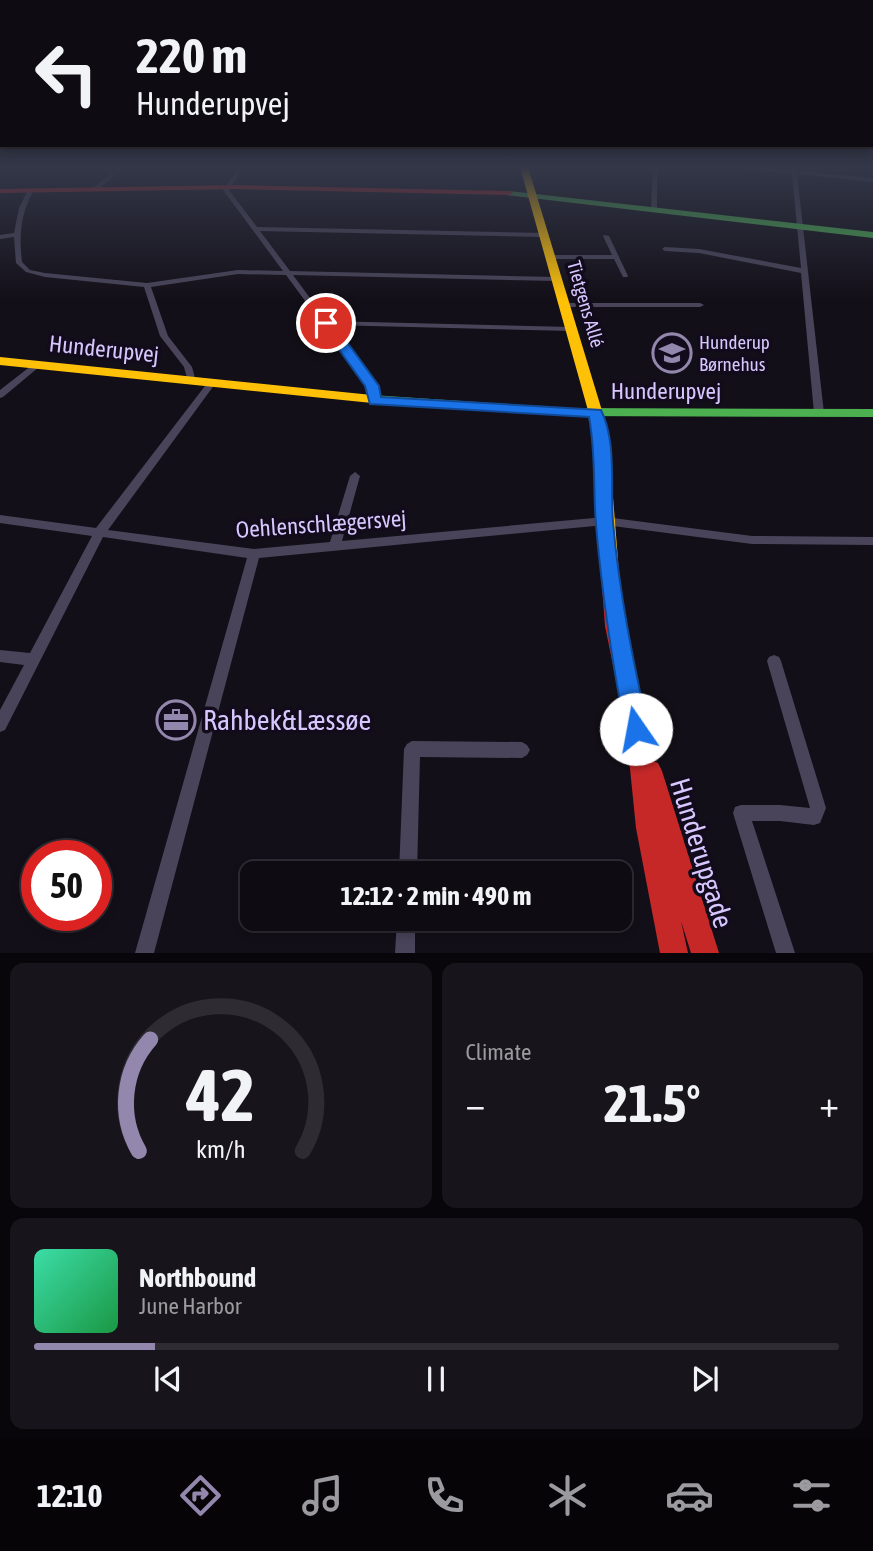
<!DOCTYPE html>
<html lang="en">
<head>
<meta charset="utf-8">
<style>
  :root { --surface:#0e0b12; --page:#17141b; --text:#f1f3f6; --muted:#9b9b9f; --line:#2e2b32; --accent:#9387ae }
  body { margin:0; font-family:"Asap Condensed",sans-serif; background:var(--page); color:var(--text); height:100vh; display:flex; flex-direction:column; font-size:26px; white-space:nowrap }
  * { box-sizing:border-box; margin:0 }
  p { font-size:23px; color:var(--muted) }
  .icon { flex:none; width:38px; height:38px; fill:none; stroke:currentColor; stroke-width:2; stroke-linecap:round; stroke-linejoin:round }
  .map { position:relative; height:953px; overflow:hidden }
  .drawer { display:flex; flex-direction:column; gap:10px; padding:10px; background:#08060a; flex:1 }
  .drawer>* { flex:none }
  .banner { position:absolute; left:0px; top:0px; width:873px; height:147px; box-shadow:0 4px 10px #0003,0 0 0 2px var(--line); background:#0e0b12; color:var(--text); overflow:hidden }
  .speed { position:absolute; left:21px; top:840px; display:flex; gap:14px; font-size:35px; font-weight:700; text-align:center }
  .speed>* { display:grid; place-content:center; width:91px; height:91px; border-radius:50%; background:var(--surface); box-shadow:0 4px 10px #0003,0 0 0 2px var(--line); line-height:1 }
  .speed .limit { border:10px solid #d22; background:#fff; color:#111 }
  .pin { position:absolute; display:grid; place-items:center; width:60px; height:60px; color:#fff; margin:-30px; border:4px solid #fff; border-radius:50%; box-shadow:0 2px 7px #0007 }
  .me { position:absolute; width:77px; margin:-38px; rotate:348deg; stroke-linejoin:round; filter:drop-shadow(0 0 5px #0008) }
  .turn { display:flex; align-items:center; gap:24px; height:147px; padding:0 21px; font-size:32px }
  .turn .icon { width:91px; height:91px; stroke-width:2.5 }
  .turn b { display:block; font-size:49px; line-height:60px }
  .big { font-size:52px; font-weight:700; line-height:1.1 }
  .drawer .widget { flex:1; display:flex; flex-direction:column; justify-content:center; gap:10px; min-width:0; padding:0 24px; border-radius:14px; background:var(--page) }
  .drawer .dial { align-items:center; gap:0 }
  .dial svg { height:182px; overflow:visible; fill:none; stroke:var(--line); stroke-width:7; stroke-linecap:round; text-anchor:middle }
  .dial text { fill:var(--text); stroke:none }
  .song { display:flex; align-items:center; gap:21px }
  .cover { width:84px; height:84px; border-radius:10px; background:linear-gradient(135deg,hsl(160 70% 55%),hsl(140 70% 35%)) }
  .played { height:7px; border-radius:4px; background:linear-gradient(90deg,var(--accent) 15%,var(--line) 15%) }
  .keys { display:flex; justify-content:space-around; direction:ltr }
  .heat { display:flex; justify-content:space-between; align-items:center; font-size:38px; direction:ltr }
  .drawer .tiles { flex:1; display:grid; gap:10px; grid-template-columns:1fr 1fr }
  .widget:last-child { grid-column:span 2 }
  .trip { position:absolute; left:240px; top:861px; width:392px; height:70px; border-radius:14px; background:var(--surface); box-shadow:0 4px 10px #0003,0 0 0 2px var(--line); font-weight:700; line-height:70px; text-align:center }
  .menu { display:flex; height:112px; justify-content:space-around; align-items:center; background:#060407; color:var(--muted) }
  .menu .icon { width:49px; height:49px }
  .menu .on { color:var(--accent) }
  .menu b { font-size:32px; color:var(--text) }
  .map>svg:first-child { display:block }
  .lines { fill:none; stroke-linecap:round; stroke-linejoin:round }
  .street { fill:#494459; fill-rule:evenodd }
  .fast { fill:#4caf50; fill-rule:evenodd }
  .slow { fill:#ffc107; fill-rule:evenodd }
  .jam { fill:#c62828; fill-rule:evenodd }
  .route { fill:#1a73e8; stroke:#114b97; stroke-width:2 }
  .labels { text-anchor:middle; dominant-baseline:central; stroke-width:7; stroke-linejoin:round; paint-order:stroke }
  .far-street-label { font-size:19px; fill:#d8c7ff; stroke:#120b1c }
  .far-poi-label { font-size:19px; fill:#d8c7ff; stroke:#120b1c; text-anchor:start }
  .street-label { font-size:23px; fill:#d8c7ff; stroke:#120b1c }
  .near-poi-label { font-size:28px; fill:#d8c7ff; stroke:#120b1c; text-anchor:start }
  .near-street-label { font-size:28px; fill:#d8c7ff; stroke:#120b1c }
</style>
</head>
<body>
<div class="map">
<svg width="873" height="953" viewBox="0 0 873 953">
  <rect width="100%" height="100%" fill="#130f18"/>
  <g class="lines">
    <g class="street">
      <path d="M120,167h5l-28,23h-4v-2z"/>
      <path d="M240,167h4l-15,23 28,37 287,6 3,2 -3,2 -284,-6 30,40 267,6 3,2 -3,2 -264,-6 34,46 244,6 4,2 -4,2 -240,-6 45,61 4,15 -5,3 -5,-3 -2,-15 -82,-111 -48,-1 -87,13 17,49 24,31 3,11 -7,6 -4,-3 3,-3 -3,-11 -24,-31 -16,-49 -99,-10 -19,-5 -10,-9 -2,-26 -14,2v-4l14,-2 5,-25 9,-18 3,-2 3,2c-14,24 -15,46 -12,72l8,8 15,3 102,10 91,-13 45,1 -60,-81z"/>
      <path d="M653,167h4v41l-3,2 -3,-2z"/>
      <path d="M733,167l59,4v-4h4l1,4 76,7v4l-76,-8 27,239 -2,2 -3,1 -5,-3 -13,-140 -102,-20 -34,-2 -3,-2 3,-2 34,2 102,19 -9,-94 -57,-6z"/>
      <path d="M604,235l5,1 19,40 -1,1h-4l-9,-18h-64l-3,-2 3,-2h62l-9,-19z"/>
      <path d="M562,303h138l4,2 -4,2h-138z"/>
      <path d="M36,362l3,1v4l-36,30 -3,1v-8z"/>
      <path d="M211,381l4,3 -107,146 146,19 76,-7 20,-66 5,-4 5,4 -18,65 263,-24 147,19 121,1v8l-121,-1 -147,-19 -346,33 -105,395h-19l112,-395 -144,-21 -98,193 -5,2v-22l24,-45 -24,-3v-12l30,3 62,-117 -92,-13v-8l96,13 112,-146z"/>
      <path d="M774,655l5,2 2,4 45,147 -6,15 -6,2 -34,-4h-28l43,132h-19l-43,-140 2,-6 6,-2h39l30,3 -43,-147 2,-4z"/>
      <path d="M412,741l110,1 5,3 3,5 -3,5 -5,3 -102,-1 -3,116h-18l5,-124 3,-5z"/>
      <path d="M397,919h18v34h-20z"/>
    </g>
    <g class="fast">
      <path d="M509,191l364,41v6l-367,-43z"/>
      <path d="M372,395l195,13 306,1v8l-306,-1 -200,-14 -2,-3z"/>
    </g>
    <g class="slow">
      <path d="M520,167h8l75,247 6,33 9,113 -3,5 -6,2 -6,-2 -3,-5 -5,-113 -6,-33z"/>
      <path d="M0,357l372,38 7,4 -7,4 -372,-38z"/>
    </g>
    <g class="jam">
      <path d="M237,185l272,6 4,2 -4,2 -272,-6 -237,4v-4z"/>
      <path d="M609,553l6,2 3,5 7,66 23,103 4,31 6,3 4,8 57,182h-28l-10,-32 7,32h-28l-24,-125 -10,-99 -21,-103 -5,-66 3,-5z"/>
    </g>
  </g>
  <linearGradient id="sky" x2="0" y2="1"><stop stop-color="#0a080d"/><stop offset="0.56" stop-color="#333748"/><stop offset="1" stop-color="#333748" stop-opacity="0"/></linearGradient>
  <rect width="873" height="300" fill="url(#sky)"/>
  <path class="route" d="M322,320h9l48,66 2,11 220,13c16,32 9,77 12,112 6,70 20,138 35,207l-3,8 -9,3 -8,-3 -3,-8c-13,-68 -23,-135 -29,-204 -3,-36 0,-71 -7,-108l-219,-13 -5,-18 -45,-63z"/>
  <defs>
    <g id="school-ring" transform="scale(2.0125)"><circle r="9.5" fill="#120b1c" stroke="#9387ae" stroke-width="1.5"/><path d="M0-5L7-2L0 1L-7-2ZM-4 1L0 2.5L4 1V4Q0 6-4 4Z" fill="#9387ae"/></g>
    <g id="office-ring" transform="scale(2.0125)"><circle r="9.5" fill="#120b1c" stroke="#9387ae" stroke-width="1.5"/><path d="M-6-3h4V-5.5h4V-3h4V5H-6ZM-1-4.5V-3h2v-1.5ZM-6 0V1H6V0Z" fill="#9387ae"/></g>
  </defs>
  <g fill-rule="evenodd">
    <use href="#school-ring" x="672" y="353"/>
    <use href="#office-ring" x="176" y="720"/>
  </g>
  <g class="labels">
    <g class="far-street-label">
      <text transform="translate(586 304) rotate(74)">Tietgens Allé</text>
    </g>
    <g class="far-poi-label">
      <text x="699" y="342">Hunderup<tspan x="699" dy="22">Børnehus</tspan></text>
    </g>
    <g class="street-label">
      <text transform="translate(104 349) rotate(6)">Hunderupvej</text>
      <text x="666" y="391">Hunderupvej</text>
      <text transform="translate(321 524) rotate(-4)">Oehlenschlægersvej</text>
    </g>
    <g class="near-poi-label">
      <text x="203" y="720">Rahbek&amp;Læssøe</text>
    </g>
    <g class="near-street-label">
      <text transform="translate(702 853) rotate(73)">Hunderupgade</text>
    </g>
  </g>
</svg>
<div class="speed"><div class="limit">50</div></div>
<div class="pin" style="left:326px;top:323px;background:#d93025"><svg class="icon" aria-label="arrive" viewBox="0 0 24 24"><path d="M6 21V4h12l-3 4 3 4H6"/></svg></div>
<svg class="me" style="left:636px;top:729px" viewBox="-20 -20 40 40"><circle r="19" fill="#fff"/><path d="M0-13L10 11 0 6-10 11z" fill="#1a73e8"/></svg>
<div class="trip">12:12 · 2 min · 490 m</div>
<div class="banner">
<div class="turn"><svg class="icon" aria-label="left" viewBox="0 0 24 24"><path d="M17 20v-9H6M10 6l-5 5 5 5"/></svg><div><b>220 m</b>Hunderupvej</div></div>
</div>
</div>
<section class="drawer">
<div class="tiles">
<div class="widget dial"><svg viewBox="0 0 100 80">
<path d="M14 69A42 42 0 1 1 86 69"/>
<path d="M14 69A42 42 0 0 1 19 20" stroke="#9387ae"/>
<text x="50" y="56" font-size="32" font-weight="700">42</text>
<text x="50" y="72" font-size="11">km/h</text>
</svg></div>
<div class="widget"><p>Climate</p>
<div class="heat"><a>−</a><b class="big">21.5°</b><a>+</a></div>
</div>
<div class="widget">
<div class="song"><i class="cover"></i><div><b>Northbound</b><p>June Harbor</p></div></div>
<div class="played"></div>
<div class="keys"><svg class="icon" aria-label="previous" viewBox="0 0 24 24"><path d="M18 5L8 12l10 7zM5 5v14"/></svg><svg class="icon" aria-label="pause" viewBox="0 0 24 24"><path d="M8 5v14M16 5v14"/></svg><svg class="icon" aria-label="next" viewBox="0 0 24 24"><path d="M6 5l10 7-10 7zM19 5v14"/></svg></div>
</div>
</div>
</section>
<nav class="menu">
<b>12:10</b>
<svg class="icon on" aria-label="directions" viewBox="0 0 24 24"><path d="M12 3l9 9-9 9-9-9zM9 14v-3h6M13 9l2 2-2 2"/></svg>
<svg class="icon" aria-label="music" viewBox="0 0 24 24"><path d="M9 18V5l10-2v13"/><circle cx="6" cy="18" r="3"/><circle cx="16" cy="16" r="3"/></svg>
<svg class="icon" aria-label="phone" viewBox="0 0 24 24"><path d="M5 4h4l2 5-3 2q2 4 5 5l2-3 5 2v4C11 20 4 13 5 4z"/></svg>
<svg class="icon" aria-label="climate" viewBox="0 0 24 24"><path d="M12 3v18M4 7l16 10M4 17L20 7"/></svg>
<svg class="icon" aria-label="car" viewBox="0 0 24 24"><path d="M5 17H2v-5l4-1 3-4h7l3 4 3 1v5h-3M9 17h6M6 11h13"/><circle cx="7" cy="17" r="2"/><circle cx="17" cy="17" r="2"/></svg>
<svg class="icon" aria-label="filters" viewBox="0 0 24 24"><path d="M4 7h16M4 17h16"/><circle cx="9" cy="7" r="2"/><circle cx="15" cy="17" r="2"/></svg>
</nav>
</body>
</html>
